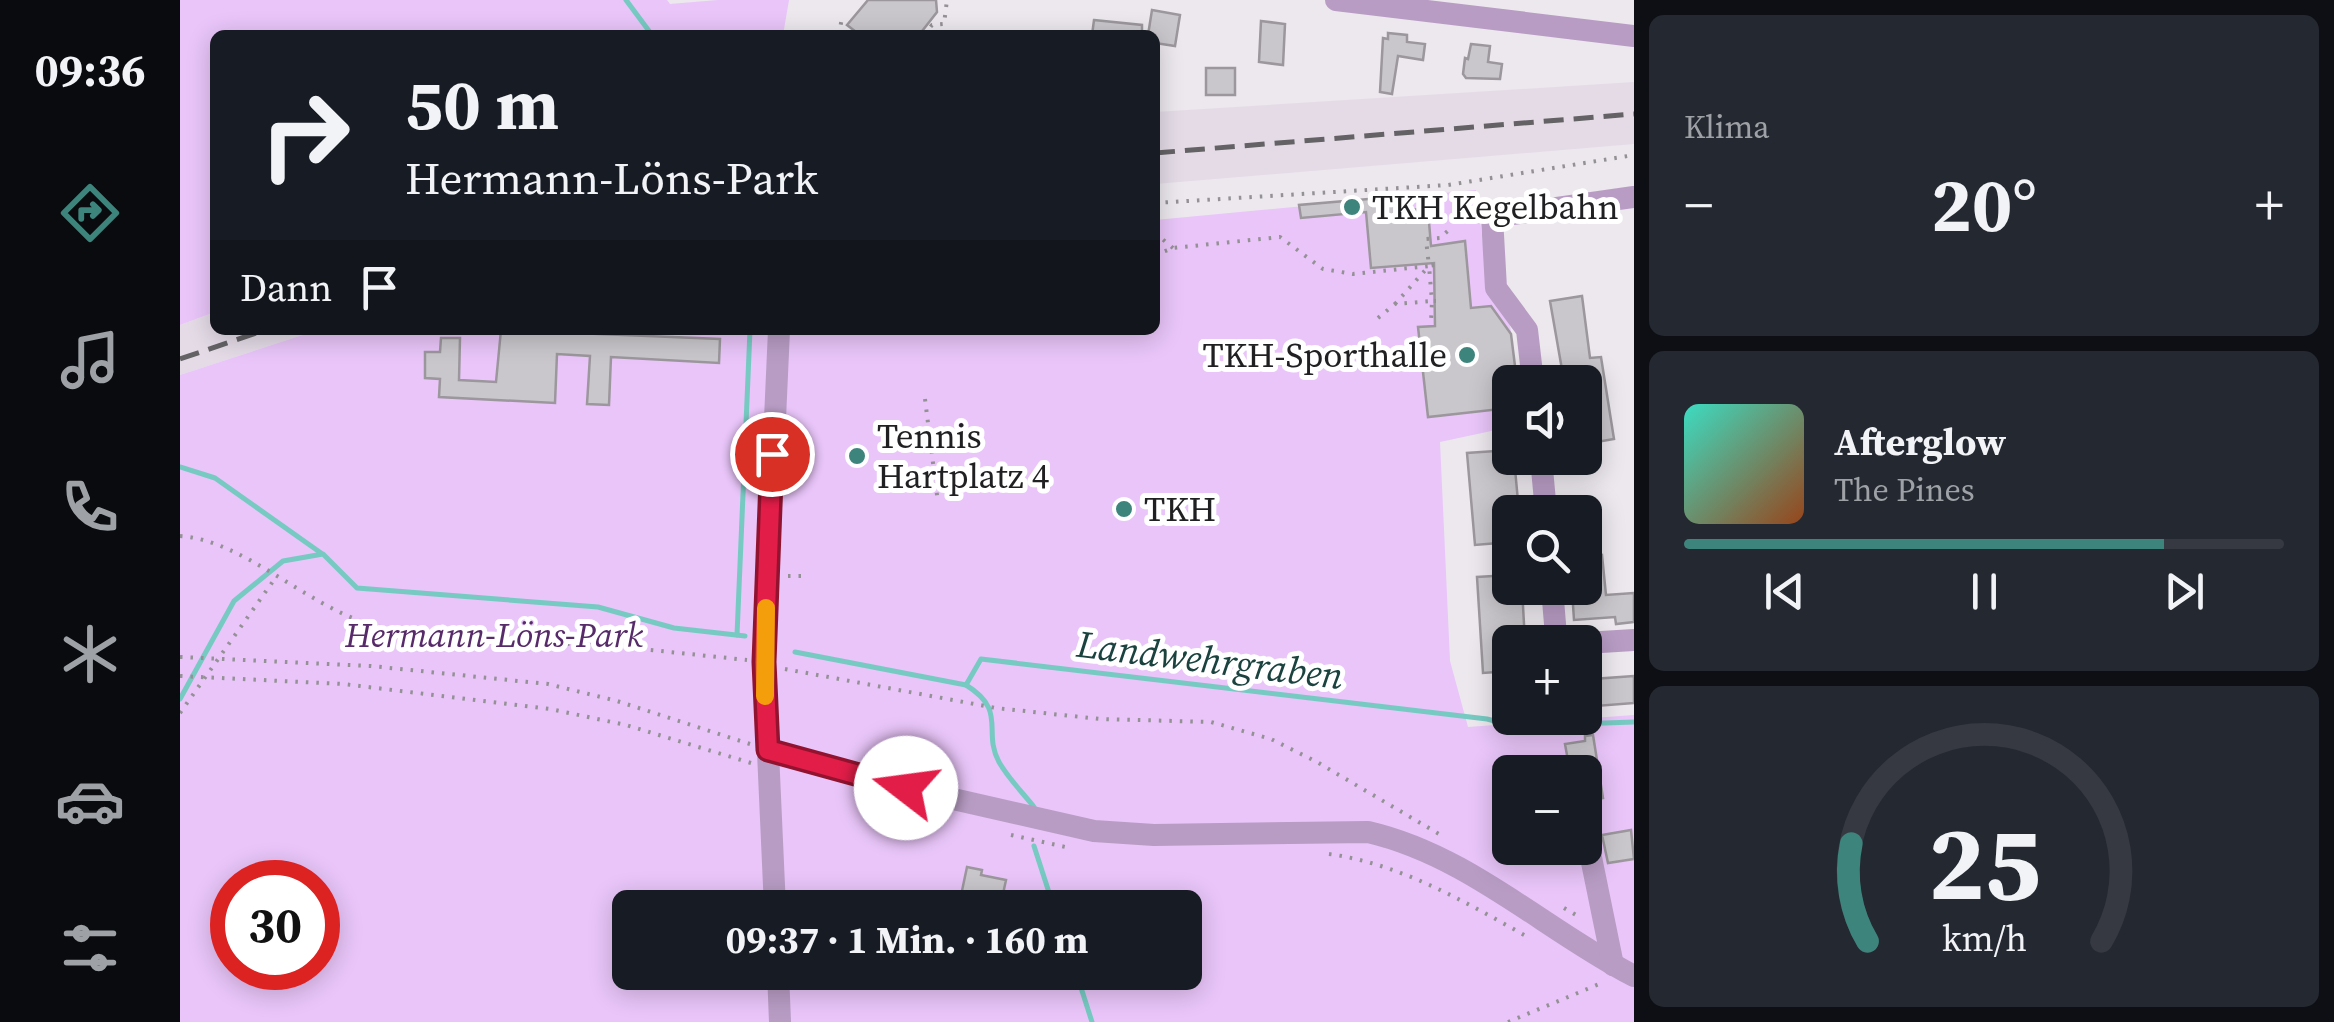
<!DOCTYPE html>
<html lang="de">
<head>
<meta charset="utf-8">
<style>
  :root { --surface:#171b24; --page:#242831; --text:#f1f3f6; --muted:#9ea1a6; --line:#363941; --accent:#3d847d }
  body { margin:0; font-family:"Source Serif 4",serif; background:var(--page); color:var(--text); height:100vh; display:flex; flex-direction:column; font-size:38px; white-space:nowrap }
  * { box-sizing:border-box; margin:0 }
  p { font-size:32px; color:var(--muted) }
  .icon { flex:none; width:55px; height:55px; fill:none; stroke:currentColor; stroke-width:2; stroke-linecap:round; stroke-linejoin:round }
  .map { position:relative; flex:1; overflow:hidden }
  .panel { display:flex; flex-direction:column; gap:15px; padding:15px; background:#0d0f14; width:700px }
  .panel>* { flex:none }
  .hud { position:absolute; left:30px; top:30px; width:950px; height:305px; border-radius:15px; box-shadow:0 5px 25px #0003; background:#171b24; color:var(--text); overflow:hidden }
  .buttons { position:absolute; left:1312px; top:365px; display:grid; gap:20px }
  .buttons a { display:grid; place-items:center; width:110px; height:110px; border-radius:15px; background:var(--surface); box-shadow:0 5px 25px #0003; font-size:50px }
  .speed { position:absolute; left:30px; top:860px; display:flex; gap:20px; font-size:50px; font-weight:700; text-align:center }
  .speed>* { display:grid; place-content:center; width:130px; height:130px; border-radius:50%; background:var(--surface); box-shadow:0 5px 25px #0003; line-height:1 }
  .speed .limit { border:15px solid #d22; background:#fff; color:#111 }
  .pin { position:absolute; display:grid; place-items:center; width:85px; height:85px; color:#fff; margin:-42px; border:5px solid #fff; border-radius:50%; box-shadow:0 2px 10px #0007 }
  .me { position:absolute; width:110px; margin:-55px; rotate:285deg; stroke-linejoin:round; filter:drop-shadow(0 0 8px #0008) }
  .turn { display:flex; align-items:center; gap:35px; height:210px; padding:0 30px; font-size:45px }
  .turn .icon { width:130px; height:130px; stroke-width:2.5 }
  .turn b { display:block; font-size:70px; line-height:85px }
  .then { display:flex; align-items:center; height:95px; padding:0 30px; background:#0003; gap:20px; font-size:38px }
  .big { font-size:75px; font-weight:700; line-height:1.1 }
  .panel .tile { flex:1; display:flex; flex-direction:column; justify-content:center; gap:15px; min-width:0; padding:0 35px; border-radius:15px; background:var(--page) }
  .panel .dial { align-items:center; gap:0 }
  .dial svg { height:260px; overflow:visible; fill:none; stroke:var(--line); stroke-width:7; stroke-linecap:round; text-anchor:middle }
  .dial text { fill:var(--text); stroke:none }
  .song { display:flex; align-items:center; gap:30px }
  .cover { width:120px; height:120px; border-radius:15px; background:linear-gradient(135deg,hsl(170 70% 55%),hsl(20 70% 35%)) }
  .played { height:10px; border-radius:5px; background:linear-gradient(90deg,var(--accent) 80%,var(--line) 80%) }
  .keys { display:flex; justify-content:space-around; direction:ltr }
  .heat { display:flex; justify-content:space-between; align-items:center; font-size:55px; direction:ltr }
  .trip { position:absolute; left:432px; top:890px; width:590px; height:100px; border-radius:15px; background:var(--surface); box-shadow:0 5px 25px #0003; font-weight:700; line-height:100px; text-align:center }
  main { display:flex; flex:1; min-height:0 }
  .dock { display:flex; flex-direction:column; width:180px; justify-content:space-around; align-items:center; background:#090b0e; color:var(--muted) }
  .dock .icon { width:70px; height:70px }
  .dock .selected { color:var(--accent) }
  .dock b { font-size:45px; color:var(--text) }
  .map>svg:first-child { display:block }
  .built { fill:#e4dbe7 }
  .green { fill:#e9c5f9; fill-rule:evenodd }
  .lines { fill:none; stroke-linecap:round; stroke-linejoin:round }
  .stream { stroke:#76cac2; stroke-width:5 }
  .building { fill:#cac7cc; stroke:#9b979c; stroke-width:2.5 }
  .path { stroke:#949195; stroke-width:4; stroke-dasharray:2.5 8; stroke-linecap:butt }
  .minor { stroke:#b89cc4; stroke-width:22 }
  .rail { stroke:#646265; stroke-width:5; stroke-dasharray:20 10; stroke-linecap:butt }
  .route-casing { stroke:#92132f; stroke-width:25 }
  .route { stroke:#e11d48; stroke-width:18 }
  .slow { stroke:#f59e0b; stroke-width:18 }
  .poi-dot { fill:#3d847d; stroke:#fff; stroke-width:4 }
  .labels { text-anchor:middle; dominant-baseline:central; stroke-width:10; stroke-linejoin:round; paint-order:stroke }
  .poi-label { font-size:35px; fill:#201f21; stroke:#fff; text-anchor:start }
  .park-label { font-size:35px; font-style:italic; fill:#572a69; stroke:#fff }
  .water-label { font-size:38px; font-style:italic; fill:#1a423e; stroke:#fff }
</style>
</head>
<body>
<main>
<nav class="dock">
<b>09:36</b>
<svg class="icon selected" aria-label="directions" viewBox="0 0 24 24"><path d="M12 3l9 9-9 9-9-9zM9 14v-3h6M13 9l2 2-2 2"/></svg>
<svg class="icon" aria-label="music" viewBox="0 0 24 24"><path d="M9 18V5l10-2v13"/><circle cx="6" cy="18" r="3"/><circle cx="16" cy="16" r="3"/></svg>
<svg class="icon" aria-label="phone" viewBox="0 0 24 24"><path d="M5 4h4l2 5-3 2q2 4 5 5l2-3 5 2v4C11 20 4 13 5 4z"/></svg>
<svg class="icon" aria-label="climate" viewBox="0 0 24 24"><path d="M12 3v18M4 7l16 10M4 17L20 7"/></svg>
<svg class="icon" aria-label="car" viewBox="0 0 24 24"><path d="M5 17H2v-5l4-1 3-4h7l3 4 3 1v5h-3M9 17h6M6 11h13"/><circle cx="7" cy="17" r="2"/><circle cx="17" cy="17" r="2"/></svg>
<svg class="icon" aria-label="filters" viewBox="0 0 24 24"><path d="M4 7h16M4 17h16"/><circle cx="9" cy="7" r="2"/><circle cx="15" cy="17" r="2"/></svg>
</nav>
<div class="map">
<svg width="1454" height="1022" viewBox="0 0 1454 1022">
  <rect width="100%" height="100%" fill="#ece8ee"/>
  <g class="built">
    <path d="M1454,82v62l-479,40v-72z"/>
    <path d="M35,312v18h103l-138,45v-50z"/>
  </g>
  <g class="green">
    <path d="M0,0h487l3,4 48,-4h71l-6,35h-568v277l-35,13z"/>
    <path d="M1296,190l13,99 20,28 8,65h-7v45l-70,15 10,219 18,66 166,-12v307h-1454v-647l138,-45h837v-110zM1330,772h75v76h-75zM52,882h86v86h-86zM450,908h555v64h-555z"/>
  </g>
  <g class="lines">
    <g class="stream">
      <path d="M446,0l26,35"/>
      <path d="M0,467l35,11 106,75"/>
      <path d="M557,635l13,-305"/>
      <path d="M615,652l171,33 15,-26 506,60 27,7 120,-4"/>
      <path d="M786,685c42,26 16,46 33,77 9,16 24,31 35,45"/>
      <path d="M0,699l54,-98 49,-40 40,-7 34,34 241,19 76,21 71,8"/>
      <path d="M854,846l20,62"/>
      <path d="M896,972l16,50"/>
    </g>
  </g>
  <g class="building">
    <path d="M688,0h68l1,12 -18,23h-59l-13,-10z"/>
    <path d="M972,10l28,5 -5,31 -20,-3v-8h-7z"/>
    <path d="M914,20l48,5v10h-50z"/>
    <path d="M1081,21l24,3 -2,41 -24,-3z"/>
    <path d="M1208,33l19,2v7l18,2 -2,16 -25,-4 -6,38 -12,-2 3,-54 5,1z"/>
    <path d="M1291,44l19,2 -2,16 14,2 -2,15 -34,-1 -3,-4 2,-16 3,1z"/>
    <rect x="1026" y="68" width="29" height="27"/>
    <path d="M1223,196l2,13 23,1 3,36 34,-5 6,67 20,-2 20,28 6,48h-7v26l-82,9 -10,-90 17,-1 -1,-63 -63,5 -5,-56 -65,6 -2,-13z"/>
    <path d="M1402,296l8,62 11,-1 13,82 -29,5v-62l-21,-1 -14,-80z"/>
    <path d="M321,330l219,9 -1,24 -108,-6 -2,48 -22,-1 3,-48 -33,-2 -2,49 -116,-6 1,-18 -15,-1v-26h15l1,-14h19l-1,42 37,2z"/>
    <path d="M1330,450v8h4l5,54h-9v30l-35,3 -8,-92z"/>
    <path d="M1422,555l4,40 28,-2v29l-18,2 -1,-7 -41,3 -2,-30h13v-33z"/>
    <path d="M1330,575v13h12l3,54h-15v29l-27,2 -6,-96z"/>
    <path d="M1454,676v27l-38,3 -3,-27z"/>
    <path d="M1413,735l10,63 -18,4v-30h-15l-5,-28 20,-3v-5z"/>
    <path d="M1451,830l3,29 -26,4 -6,-28z"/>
    <path d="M787,867l15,3 -1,5 25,5 -6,28 -41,-3z"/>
  </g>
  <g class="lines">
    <g class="path">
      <path d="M659,35l3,-18"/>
      <path d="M744,35l8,-10 12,-1 3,-24"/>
      <path d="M975,203l293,-18 186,-30"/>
      <path d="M975,233l18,15"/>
      <path d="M975,255l18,-7 107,-11 43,32 30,5 76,-8 -3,-27 14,-1 12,-11"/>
      <path d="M1254,265l-5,1 3,35h4"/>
      <path d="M1215,304l34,-38"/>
      <path d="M1198,318l17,-14 37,-3 -1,21"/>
      <path d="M745,399l13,104"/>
      <path d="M0,536c62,4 124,67 186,87 66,20 137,18 205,21 59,3 117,10 176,16"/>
      <path d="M608,576h16"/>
      <path d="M0,657l191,9 177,18 69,17 133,43"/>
      <path d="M605,669l211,39 104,11 111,3 60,17 46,23 122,72"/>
      <path d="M0,676l163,8 207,25 76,16 125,38"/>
      <path d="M0,713l96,-136"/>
      <path d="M831,835l59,13"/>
      <path d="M1149,854c72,10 134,47 197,82"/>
      <path d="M1384,908l17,10"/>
      <path d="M1328,1022l96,-40"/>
    </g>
    <g class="minor">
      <path d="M1156,0l298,36"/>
      <path d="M1353,382l-6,-52 -31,-42 -4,-71 142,-20"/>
      <path d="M1361,458l5,54"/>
      <path d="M1372,588l4,48 7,6"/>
      <path d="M1405,643l49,-3"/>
      <path d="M588,750l137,38 189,43 60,4 214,-3c100,23 177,98 266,144"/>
      <path d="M1407,838l26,127"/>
      <path d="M595,908l-11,-245 15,-333"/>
      <path d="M598,972l2,50"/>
    </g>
    <g class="rail">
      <path d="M975,153l479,-39"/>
      <path d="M0,359l85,-29"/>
    </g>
  </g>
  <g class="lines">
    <g class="route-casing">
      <path id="route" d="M592,454l-8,208 4,88 138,38"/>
    </g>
    <use href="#route" class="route"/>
    <path class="slow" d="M585,696l1,-88"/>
  </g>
  <g class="poi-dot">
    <circle cx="1172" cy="207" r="10"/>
    <circle cx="1287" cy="355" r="10"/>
    <circle cx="677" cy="456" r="10"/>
    <circle cx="944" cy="509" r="10"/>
  </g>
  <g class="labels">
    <g class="poi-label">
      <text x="1192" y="207">TKH Kegelbahn</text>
      <text x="1267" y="355" text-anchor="end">TKH-Sporthalle</text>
      <text x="697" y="436">Tennis<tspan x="697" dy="40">Hartplatz 4</tspan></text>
      <text x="964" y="509">TKH</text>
    </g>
    <g class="park-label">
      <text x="314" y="635">Hermann-Löns-Park</text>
    </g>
    <g class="water-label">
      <text transform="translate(1030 660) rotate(7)">Landwehrgraben</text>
    </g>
  </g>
</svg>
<div class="buttons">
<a><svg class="icon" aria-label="sound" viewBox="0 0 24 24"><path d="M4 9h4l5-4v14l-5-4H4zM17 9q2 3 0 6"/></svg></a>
<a><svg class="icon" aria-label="search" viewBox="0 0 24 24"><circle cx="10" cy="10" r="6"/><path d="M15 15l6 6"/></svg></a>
<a>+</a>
<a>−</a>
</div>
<div class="speed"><div class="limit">30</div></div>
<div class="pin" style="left:592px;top:454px;background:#d93025"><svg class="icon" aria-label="arrive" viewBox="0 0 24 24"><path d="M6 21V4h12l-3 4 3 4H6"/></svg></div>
<svg class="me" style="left:726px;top:788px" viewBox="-20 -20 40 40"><circle r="19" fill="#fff"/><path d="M0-13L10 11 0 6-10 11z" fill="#e11d48"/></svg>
<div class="trip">09:37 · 1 Min. · 160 m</div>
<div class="hud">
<div class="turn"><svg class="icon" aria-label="right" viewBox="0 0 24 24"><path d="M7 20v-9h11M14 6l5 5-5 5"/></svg><div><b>50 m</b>Hermann-Löns-Park</div></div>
<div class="then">Dann<svg class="icon" aria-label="arrive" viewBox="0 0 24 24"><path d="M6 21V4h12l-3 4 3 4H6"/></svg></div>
</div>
</div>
<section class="panel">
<div class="tile"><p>Klima</p>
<div class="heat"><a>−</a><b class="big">20°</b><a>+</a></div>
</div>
<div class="tile">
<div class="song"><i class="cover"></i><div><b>Afterglow</b><p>The Pines</p></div></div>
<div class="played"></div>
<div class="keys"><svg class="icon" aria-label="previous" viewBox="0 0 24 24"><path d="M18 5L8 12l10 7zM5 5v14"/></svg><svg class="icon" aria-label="pause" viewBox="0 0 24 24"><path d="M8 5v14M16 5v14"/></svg><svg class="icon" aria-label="next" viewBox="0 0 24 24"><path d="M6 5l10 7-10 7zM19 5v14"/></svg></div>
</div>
<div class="tile dial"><svg viewBox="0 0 100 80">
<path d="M14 69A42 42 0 1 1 86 69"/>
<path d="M14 69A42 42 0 0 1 9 39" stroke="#3d847d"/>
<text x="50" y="56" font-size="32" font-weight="700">25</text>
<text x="50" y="72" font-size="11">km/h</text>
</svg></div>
</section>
</main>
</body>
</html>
